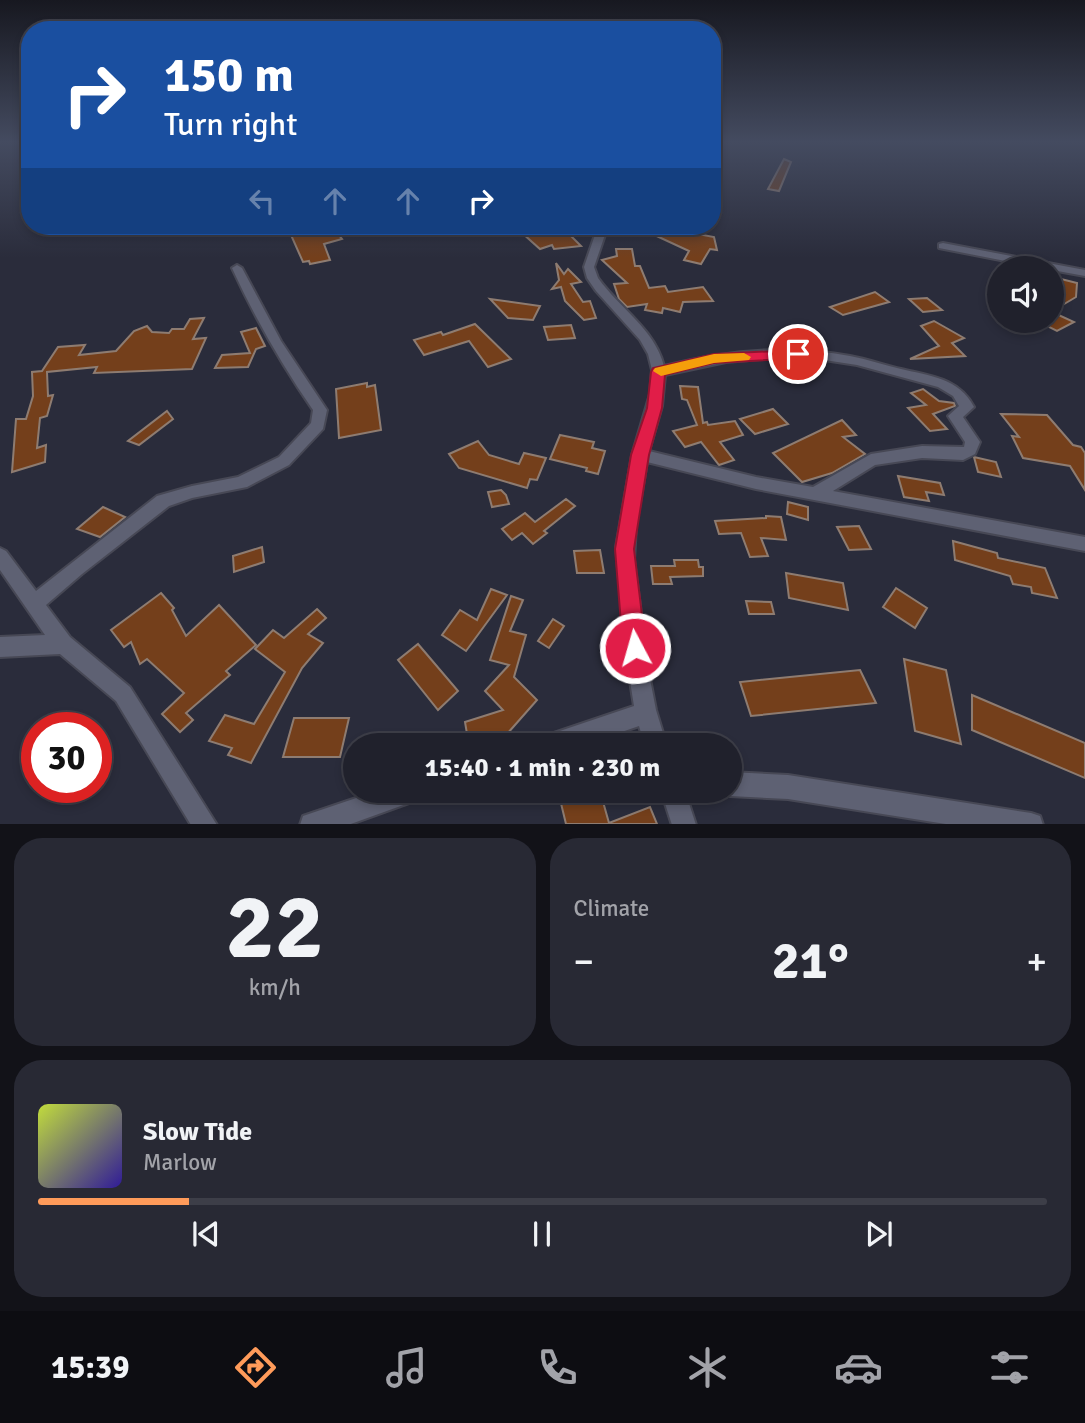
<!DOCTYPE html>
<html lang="en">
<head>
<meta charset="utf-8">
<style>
  :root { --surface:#20212c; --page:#282934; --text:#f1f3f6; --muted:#a2a3a9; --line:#3d3e48; --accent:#ff9b5a }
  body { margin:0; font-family:Signika,sans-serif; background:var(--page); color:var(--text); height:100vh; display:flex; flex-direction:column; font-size:26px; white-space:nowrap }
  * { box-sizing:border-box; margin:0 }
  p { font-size:23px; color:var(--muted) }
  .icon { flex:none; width:38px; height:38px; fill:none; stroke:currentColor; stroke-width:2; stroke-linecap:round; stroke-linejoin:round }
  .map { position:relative; height:824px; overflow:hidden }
  .drawer { display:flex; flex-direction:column; gap:14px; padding:14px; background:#121218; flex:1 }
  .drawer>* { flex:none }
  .banner { position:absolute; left:21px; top:21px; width:700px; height:214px; border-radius:28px; box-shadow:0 4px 10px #0003,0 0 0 2px var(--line); background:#1a4fa0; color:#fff; overflow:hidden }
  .fabs { position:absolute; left:987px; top:256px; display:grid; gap:14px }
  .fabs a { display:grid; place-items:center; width:77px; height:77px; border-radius:50%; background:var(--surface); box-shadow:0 4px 10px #0003,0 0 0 2px var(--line); font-size:35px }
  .speed { position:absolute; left:21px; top:712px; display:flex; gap:14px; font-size:35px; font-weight:700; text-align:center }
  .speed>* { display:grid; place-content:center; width:91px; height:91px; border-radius:50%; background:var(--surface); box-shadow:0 4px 10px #0003,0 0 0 2px var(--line); line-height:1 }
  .speed .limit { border:10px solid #d22; background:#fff; color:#111 }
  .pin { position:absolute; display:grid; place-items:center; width:60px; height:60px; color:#fff; margin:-30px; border:4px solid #fff; border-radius:50%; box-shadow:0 2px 7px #0007 }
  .me { position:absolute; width:77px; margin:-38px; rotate:354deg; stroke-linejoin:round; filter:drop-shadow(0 0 5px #0008) }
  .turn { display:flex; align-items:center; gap:24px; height:147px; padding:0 28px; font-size:32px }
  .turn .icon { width:91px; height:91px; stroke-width:2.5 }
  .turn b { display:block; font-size:49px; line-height:60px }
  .lanes { display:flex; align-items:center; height:66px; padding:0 28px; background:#0003; justify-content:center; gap:35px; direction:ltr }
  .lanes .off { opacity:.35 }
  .big { font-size:52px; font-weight:700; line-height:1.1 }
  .drawer .widget { flex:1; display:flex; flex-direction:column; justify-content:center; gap:10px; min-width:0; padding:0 24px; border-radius:28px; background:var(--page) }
  .drawer .dial { align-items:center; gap:0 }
  .dial b { font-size:91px; line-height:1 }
  .song { display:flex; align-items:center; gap:21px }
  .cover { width:84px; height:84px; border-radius:10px; background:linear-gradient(135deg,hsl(70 70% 55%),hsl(250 70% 35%)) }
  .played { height:7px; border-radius:4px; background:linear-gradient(90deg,var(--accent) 15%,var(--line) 15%) }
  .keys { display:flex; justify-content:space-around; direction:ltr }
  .heat { display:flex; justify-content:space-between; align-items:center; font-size:38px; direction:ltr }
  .drawer .tiles { flex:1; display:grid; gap:14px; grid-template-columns:1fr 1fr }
  .widget:last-child { grid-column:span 2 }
  .trip { position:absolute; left:343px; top:733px; width:399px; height:70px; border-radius:35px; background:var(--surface); box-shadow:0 4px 10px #0003,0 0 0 2px var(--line); font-weight:700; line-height:70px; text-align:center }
  .tabs { display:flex; height:112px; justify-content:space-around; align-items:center; background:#0d0d12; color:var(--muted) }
  .tabs .icon { width:49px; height:49px }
  .tabs .selected { color:var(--accent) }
  .tabs b { font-size:32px; color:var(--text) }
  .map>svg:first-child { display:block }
  .building { fill:#743f1b; stroke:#8e7c71; stroke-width:2 }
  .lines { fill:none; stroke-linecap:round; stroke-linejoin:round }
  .street-casing { stroke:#474855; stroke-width:4 }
  .street { fill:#5e6173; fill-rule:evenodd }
  .route { fill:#e11d48; stroke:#92132f; stroke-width:2 }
  .slow { fill:#f59e0b }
</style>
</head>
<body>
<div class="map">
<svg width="1085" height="825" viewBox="0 0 1085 825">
  <rect width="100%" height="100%" fill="#2a2c3b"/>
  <g class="building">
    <path d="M784,159l7,3 -12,29 -11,-2z"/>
    <path d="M287,226h26l4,8 17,-5 8,10 -18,5 6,16 -20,4 -1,-3 -6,1z"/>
    <path d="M525,226h70l-1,4 -23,6 10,10 -27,3 -2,-4 -12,4 -19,-17 10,-2z"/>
    <path d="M648,232h39l27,5 3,13 -7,-1 -9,15 -17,-4 5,-9z"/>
    <path d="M616,249h16l3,17h5l9,22 16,-2 3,6 35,-5 10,14 -30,1 -3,10 -17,-4 -1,5 -17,-3 2,-6 -20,3 -8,-8 -5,-15 13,-1 -25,-23 15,-4z"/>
    <path d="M556,263l8,11 4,-5 13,13 -10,2 12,18 7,-1 6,17 -12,2 -19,-19 -4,-14 -9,2 7,-9z"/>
    <path d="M1057,278l20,5 -1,14 -22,13z"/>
    <path d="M875,292l14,10 -46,13 -13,-8z"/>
    <path d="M927,298l15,12 -19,2 -14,-13z"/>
    <path d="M490,299l50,7 -7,14 -25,-2z"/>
    <path d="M1052,312l22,10 -17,9 -12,-6 7,-4z"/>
    <path d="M204,318l-11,21 13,-1 -14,31 -98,4 3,-6 -50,5 1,24 5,-1 -6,21 -7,2 -3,30 9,-3 -1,17 -33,10 4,-53h10l7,-23 -1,-24 10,-1 16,-24 27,-2 -6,10 37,-4 18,-20 13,-5 5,6 17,1 3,-4h12l6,-10z"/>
    <path d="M934,321l30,17 -12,5 13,13 -55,3 29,-13 -18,-20z"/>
    <path d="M475,324l36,35 -23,8 -19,-26 -45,14 -10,-15 27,-8 2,3z"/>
    <path d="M571,325l4,13 -27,2 -4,-13z"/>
    <path d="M256,328l9,18 -9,3 -8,18 -33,1 7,-13 28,-2 -9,-21z"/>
    <path d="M367,383v4l8,-2 6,45 -42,8 -3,-49z"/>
    <path d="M680,386l18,1 5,36 4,-1 1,3 27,-4 8,14 -23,7 14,18 -15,5 -18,-23 -16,5 -12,-16 24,-6 -10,-25 -5,-1z"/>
    <path d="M923,389l16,12 15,2 1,3 -22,8 14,15 -17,2 -22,-23 18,-3 -15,-12z"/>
    <path d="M773,409l15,15 -33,10 -15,-15z"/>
    <path d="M167,411l6,8 -34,26 -11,-4z"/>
    <path d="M1001,414l46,1 26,30 8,2 4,6v37l-15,-24 -47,-8 -11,-22 7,1z"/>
    <path d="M842,420l14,15 -13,2 22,17 -33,19 -30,9 -29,-29z"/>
    <path d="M560,435l34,7 -2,6 13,3 -7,23 -12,-3 1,-3 -37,-9z"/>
    <path d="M478,441l11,14 30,9 5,-11 22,5 -9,22 -7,-1 -3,9 -68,-20 -10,-14z"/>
    <path d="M974,457l22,5 5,15 -23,-5z"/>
    <path d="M898,476l42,7 4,12 -18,-3 3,9 -25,-4z"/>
    <path d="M501,490l5,5 3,9 -17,3 -4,-15z"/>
    <path d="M566,499l9,7 -31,25 3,2 -14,11 -11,-11 -10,7 -10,-11 23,-16 10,9z"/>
    <path d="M788,502l20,5v13l-21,-6z"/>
    <path d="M103,507l22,10 -25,20 -23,-8z"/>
    <path d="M766,516l15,1 5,23 -25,-2 7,18 -18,1 -9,-24 -22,1 -4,-13 51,-3z"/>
    <path d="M859,526l12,23 -22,1 -12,-23z"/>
    <path d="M953,541l44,12 1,5 47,10 12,30 -25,-5 -1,-6 -18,-3 -3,-8 -55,-16z"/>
    <path d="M262,547l2,15 -30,10 -1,-16z"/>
    <path d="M600,550l4,23h-27l-3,-22z"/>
    <path d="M674,560h24l1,7h4v9l-33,1 2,7h-19l-2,-18h24z"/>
    <path d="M786,573l57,10 5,27 -59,-12z"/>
    <path d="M896,588l31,20 -12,20 -32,-21z"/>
    <path d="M491,589l16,6 -41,56 -24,-16 18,-25 17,10z"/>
    <path d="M161,593l13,15 -2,2 14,26 33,-31 37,40 -30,26 4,4 -44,38 7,7 -13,12 -18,-18 22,-21 -37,-34 -7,5 -9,-22 -7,5 -13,-17z"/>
    <path d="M511,596l12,4 -13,31 16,4 -12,42 23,23 -30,34 -38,12 -4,-24 38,-12 -18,-19 24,-26 -19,-5z"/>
    <path d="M746,601l25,1 3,12h-25z"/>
    <path d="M317,609l9,9 -18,16 15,9 -21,25 -51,95 -23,-8 4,-7 -23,-7 16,-26 29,9 31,-52 -30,-23 18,-19 11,8z"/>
    <path d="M553,619l11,7 -15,22 -11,-7z"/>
    <path d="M418,644l40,47 -20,19 -40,-50z"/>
    <path d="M904,659l42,11 15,74 -46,-13z"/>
    <path d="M860,670l16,33 -125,13 -11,-34z"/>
    <path d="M972,695l113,48v35l-113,-48z"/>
    <path d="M294,718h55l-9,39h-57z"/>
    <path d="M558,791h42l9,32 41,-16 7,17h-91z"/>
  </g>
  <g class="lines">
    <g class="street-casing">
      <g id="street">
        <path d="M598,226h10l-14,41 4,11c22,31 56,50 66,88 60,-15 124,-22 186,-10 17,3 34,9 51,13 29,7 58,9 73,38l-11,10 17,25 -5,12 -12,6 -41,-2 -47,7 -42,26 252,46v14l-329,-62 -109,-27 -11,64 -2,34 15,114 7,36 11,36h-22l-6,-20 -58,20h-44l3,-8 8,-3 86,-29 -8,-50 -10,-109 16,-92 18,-61 2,-24 -4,-16 -8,-14 -44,-49 -9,-13 -3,-11zM772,358l46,1 39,6 81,22 15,9 6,10 -11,10 17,26 -1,5 -42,-1 -51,8 -58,33 -57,-10 -107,-26 13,-45 3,-31 61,-13z"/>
        <path d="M943,243l142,27v6l-33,-6v-2h-11l-102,-20v-4z"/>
        <path d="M237,265l5,3 39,73 46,69 -4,19 -34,36 -42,22 -55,11 -23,8 -87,68 -36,31 24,32 60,50 87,138h-26l-75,-124 -56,-47 -60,3v-20l45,-2 -45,-65v-22l6,3 30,40 121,-95 35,-10 46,-9 41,-20 32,-34 2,-13c-31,-45 -58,-92 -81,-142z"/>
        <path d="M730,772l58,3 243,38 9,3 3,9h-91l-164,-26 -58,-3 -9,-5h9z"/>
        <path d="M377,791h47l-4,8 -72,26h-48l3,-9z"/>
        <path d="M661,791h24l11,34h-24z"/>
      </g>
    </g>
    <use href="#street" class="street"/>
  </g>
  <linearGradient id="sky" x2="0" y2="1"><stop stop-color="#171820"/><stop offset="0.55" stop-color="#444b60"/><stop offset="1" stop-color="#444b60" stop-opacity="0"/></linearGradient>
  <rect width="1085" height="258" fill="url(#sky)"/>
  <path class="route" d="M798,350l8,4 -3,4 -89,5 -49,12 -3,33 -13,47 -15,94 12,99 -3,8 -8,3 -8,-3 -4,-8 -8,-99 16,-94 16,-47 4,-36 2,-4 61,-14z"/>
  <path class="slow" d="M744,353l7,4 -2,3 -35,3 -53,13 -8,-5 2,-3 59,-14z"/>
</svg>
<div class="fabs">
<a><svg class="icon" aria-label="sound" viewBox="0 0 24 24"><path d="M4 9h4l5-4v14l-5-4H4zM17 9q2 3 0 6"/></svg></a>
</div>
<div class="speed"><div class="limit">30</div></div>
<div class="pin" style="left:798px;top:354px;background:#d93025"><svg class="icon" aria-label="arrive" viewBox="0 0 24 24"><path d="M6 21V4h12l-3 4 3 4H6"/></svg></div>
<svg class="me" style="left:635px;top:648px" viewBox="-20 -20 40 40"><circle r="17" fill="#e11d48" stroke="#fff" stroke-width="3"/><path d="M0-11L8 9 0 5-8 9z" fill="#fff"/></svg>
<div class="trip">15:40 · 1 min · 230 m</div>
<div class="banner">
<div class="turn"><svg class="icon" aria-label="right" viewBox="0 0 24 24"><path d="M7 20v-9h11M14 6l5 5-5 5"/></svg><div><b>150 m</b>Turn right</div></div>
<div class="lanes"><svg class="icon off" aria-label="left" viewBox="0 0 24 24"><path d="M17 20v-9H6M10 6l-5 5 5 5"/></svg><svg class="icon off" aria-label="ahead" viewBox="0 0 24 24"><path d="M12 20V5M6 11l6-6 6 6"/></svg><svg class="icon off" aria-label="ahead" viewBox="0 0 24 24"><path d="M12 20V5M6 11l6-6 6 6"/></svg><svg class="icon" aria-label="right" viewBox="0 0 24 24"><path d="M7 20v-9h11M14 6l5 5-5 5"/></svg></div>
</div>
</div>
<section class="drawer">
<div class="tiles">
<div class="widget dial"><b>22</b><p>km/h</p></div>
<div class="widget"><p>Climate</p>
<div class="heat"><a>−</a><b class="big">21°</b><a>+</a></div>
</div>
<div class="widget">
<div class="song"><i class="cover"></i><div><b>Slow Tide</b><p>Marlow</p></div></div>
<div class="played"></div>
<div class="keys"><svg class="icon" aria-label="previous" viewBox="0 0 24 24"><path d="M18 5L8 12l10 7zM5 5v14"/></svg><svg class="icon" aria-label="pause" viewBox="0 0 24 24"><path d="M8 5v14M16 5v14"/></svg><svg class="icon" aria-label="next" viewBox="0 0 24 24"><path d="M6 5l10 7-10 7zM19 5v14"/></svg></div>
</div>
</div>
</section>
<nav class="tabs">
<b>15:39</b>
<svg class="icon selected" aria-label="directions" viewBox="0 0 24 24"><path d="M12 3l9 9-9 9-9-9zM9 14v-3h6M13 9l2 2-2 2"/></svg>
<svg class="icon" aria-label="music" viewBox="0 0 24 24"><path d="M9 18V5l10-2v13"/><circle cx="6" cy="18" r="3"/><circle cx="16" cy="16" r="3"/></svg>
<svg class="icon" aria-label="phone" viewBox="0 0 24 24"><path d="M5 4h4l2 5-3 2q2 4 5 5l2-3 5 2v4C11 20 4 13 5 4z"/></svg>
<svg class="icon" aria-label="climate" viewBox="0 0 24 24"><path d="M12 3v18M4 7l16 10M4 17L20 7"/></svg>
<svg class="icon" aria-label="car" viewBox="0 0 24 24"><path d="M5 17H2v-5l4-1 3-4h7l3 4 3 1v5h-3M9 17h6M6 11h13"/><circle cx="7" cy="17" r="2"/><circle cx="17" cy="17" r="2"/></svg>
<svg class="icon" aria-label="filters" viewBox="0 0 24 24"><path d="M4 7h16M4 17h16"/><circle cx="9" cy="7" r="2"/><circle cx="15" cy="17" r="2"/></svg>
</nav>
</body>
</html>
